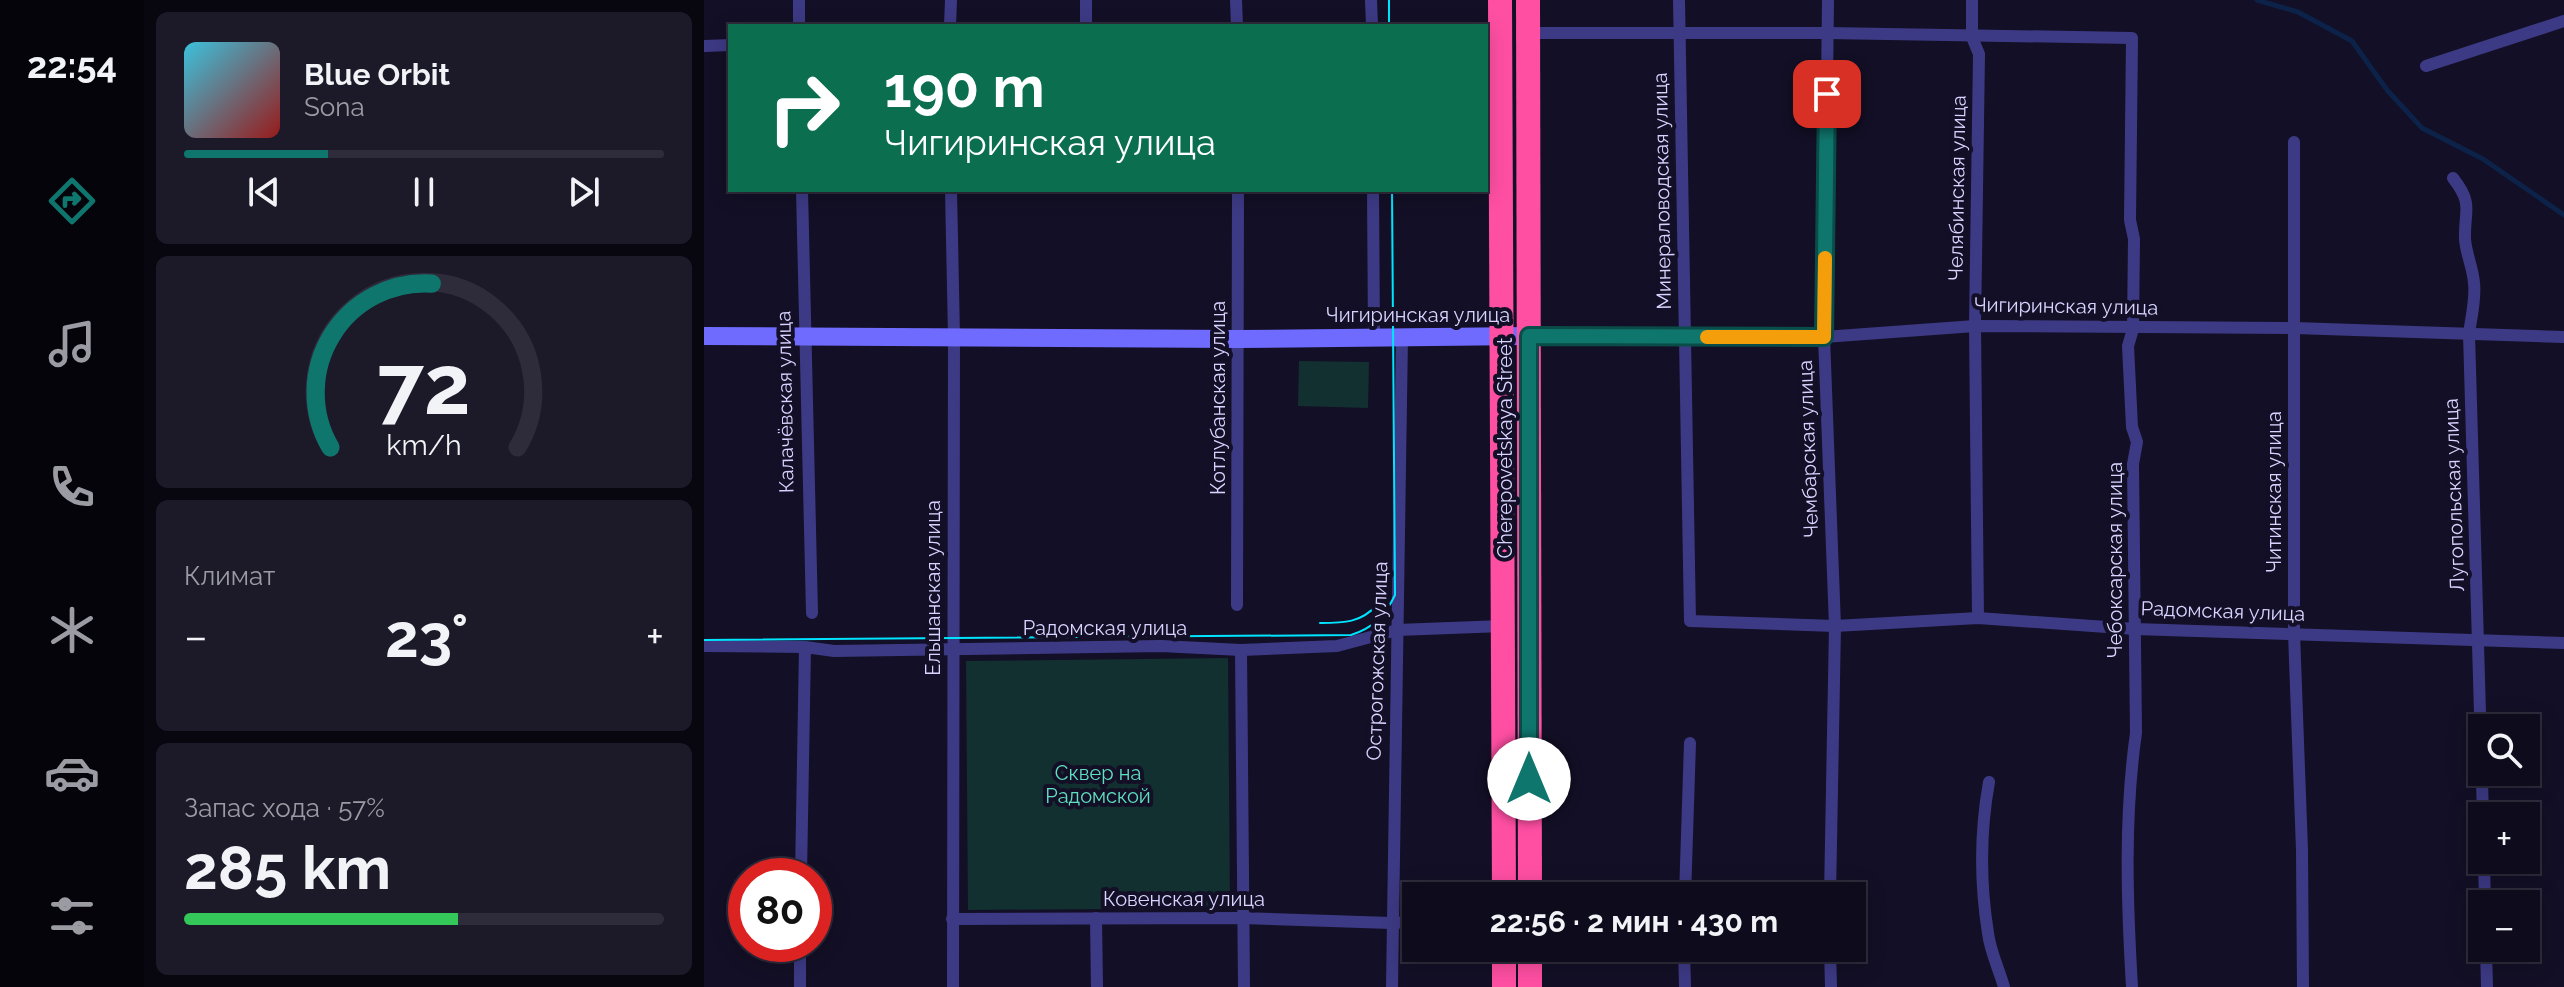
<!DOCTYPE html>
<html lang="ru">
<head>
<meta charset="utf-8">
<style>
  :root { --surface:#0e0b1c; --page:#1c1929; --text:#f1f3f6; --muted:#9b9ba3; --line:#2e2b3b; --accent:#0f766e }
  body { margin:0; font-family:Raleway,sans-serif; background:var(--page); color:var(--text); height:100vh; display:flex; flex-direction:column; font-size:30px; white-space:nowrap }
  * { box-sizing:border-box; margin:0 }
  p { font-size:26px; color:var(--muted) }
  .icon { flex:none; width:44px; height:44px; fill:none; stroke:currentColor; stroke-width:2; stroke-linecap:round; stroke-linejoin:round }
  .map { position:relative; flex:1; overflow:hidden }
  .sheet { display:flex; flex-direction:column; gap:12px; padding:12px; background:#08060f; width:560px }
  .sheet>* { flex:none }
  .hud { position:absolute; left:24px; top:24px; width:760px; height:168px; border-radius:0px; box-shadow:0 4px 20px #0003,0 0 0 2px var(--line); background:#0b6e4f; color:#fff; overflow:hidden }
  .buttons { position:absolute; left:1764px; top:714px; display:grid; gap:16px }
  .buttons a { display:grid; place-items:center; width:72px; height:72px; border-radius:0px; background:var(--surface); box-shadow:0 4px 20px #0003,0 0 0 2px var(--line); font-size:40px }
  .speed { position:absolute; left:24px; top:858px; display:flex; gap:16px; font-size:40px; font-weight:700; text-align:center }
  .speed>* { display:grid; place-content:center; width:104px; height:104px; border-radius:50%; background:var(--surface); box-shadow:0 4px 20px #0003,0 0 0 2px var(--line); line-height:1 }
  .speed .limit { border:12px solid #d22; background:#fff; color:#111 }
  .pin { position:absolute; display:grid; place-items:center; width:68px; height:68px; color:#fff; margin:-34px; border-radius:16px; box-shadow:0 4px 12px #0006 }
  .me { position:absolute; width:88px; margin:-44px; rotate:0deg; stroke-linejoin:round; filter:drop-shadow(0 0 6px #0008) }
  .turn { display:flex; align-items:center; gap:28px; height:168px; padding:0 24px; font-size:36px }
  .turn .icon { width:104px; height:104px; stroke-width:2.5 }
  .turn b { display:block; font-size:56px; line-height:68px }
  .big { font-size:60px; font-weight:700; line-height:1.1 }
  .sheet .card { flex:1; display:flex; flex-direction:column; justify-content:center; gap:12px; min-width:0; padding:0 28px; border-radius:12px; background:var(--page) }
  .sheet .dial { align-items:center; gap:0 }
  .dial svg { height:208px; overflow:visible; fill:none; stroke:var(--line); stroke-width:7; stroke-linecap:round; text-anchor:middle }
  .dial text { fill:var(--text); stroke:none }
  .song { display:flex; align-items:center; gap:24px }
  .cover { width:96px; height:96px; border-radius:12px; background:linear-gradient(135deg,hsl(190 70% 55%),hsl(0 70% 35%)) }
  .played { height:8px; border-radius:4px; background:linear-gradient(90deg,var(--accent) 30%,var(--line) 30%) }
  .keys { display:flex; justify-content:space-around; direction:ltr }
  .heat { display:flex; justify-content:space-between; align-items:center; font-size:44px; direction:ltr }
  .charge { height:12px; border-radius:6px; background:linear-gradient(90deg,#34c759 57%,var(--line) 0) }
  .trip { position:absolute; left:698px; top:882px; width:464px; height:80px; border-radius:0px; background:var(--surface); box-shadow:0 4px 20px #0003,0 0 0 2px var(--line); font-weight:700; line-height:80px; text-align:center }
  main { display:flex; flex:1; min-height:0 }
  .tabs { display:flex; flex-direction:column; width:144px; justify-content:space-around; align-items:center; background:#06040b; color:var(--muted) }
  .tabs .icon { width:56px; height:56px }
  .tabs .on { color:var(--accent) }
  .tabs b { font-size:36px; color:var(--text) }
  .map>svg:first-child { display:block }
  .green { fill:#12302f }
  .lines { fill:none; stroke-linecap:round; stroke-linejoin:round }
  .stream { stroke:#0c2248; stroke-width:5 }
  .street { stroke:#3d3a85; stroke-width:12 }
  .secondary { stroke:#6f6bff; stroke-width:18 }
  .highway { stroke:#ff4fa3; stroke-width:24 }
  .tram { stroke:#00e5ff; stroke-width:2 }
  .route-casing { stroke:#0a4d48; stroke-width:20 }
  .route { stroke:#0f766e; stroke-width:14 }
  .slow { stroke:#f59e0b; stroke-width:14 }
  .labels { text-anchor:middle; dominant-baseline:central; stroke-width:8; stroke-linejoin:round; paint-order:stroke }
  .street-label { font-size:20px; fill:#d9d4ff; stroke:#130f26 }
  .park-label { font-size:20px; fill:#5fe0c0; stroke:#130f26 }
</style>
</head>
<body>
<main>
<nav class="tabs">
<b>22:54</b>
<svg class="icon on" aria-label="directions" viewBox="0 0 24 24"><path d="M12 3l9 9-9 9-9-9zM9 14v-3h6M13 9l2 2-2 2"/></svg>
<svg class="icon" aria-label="music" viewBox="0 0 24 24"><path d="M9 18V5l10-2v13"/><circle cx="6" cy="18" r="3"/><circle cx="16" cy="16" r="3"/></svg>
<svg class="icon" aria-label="phone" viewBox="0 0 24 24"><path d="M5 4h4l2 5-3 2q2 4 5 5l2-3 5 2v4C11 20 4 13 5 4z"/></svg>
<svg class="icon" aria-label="climate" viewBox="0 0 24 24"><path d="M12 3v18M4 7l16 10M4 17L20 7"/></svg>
<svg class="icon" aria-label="car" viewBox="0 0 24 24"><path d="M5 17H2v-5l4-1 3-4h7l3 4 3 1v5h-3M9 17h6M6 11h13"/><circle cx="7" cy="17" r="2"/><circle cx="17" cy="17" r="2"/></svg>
<svg class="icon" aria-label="filters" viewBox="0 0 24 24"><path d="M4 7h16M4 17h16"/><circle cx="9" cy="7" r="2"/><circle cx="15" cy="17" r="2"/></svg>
</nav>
<section class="sheet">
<div class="card">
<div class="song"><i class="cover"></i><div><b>Blue Orbit</b><p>Sona</p></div></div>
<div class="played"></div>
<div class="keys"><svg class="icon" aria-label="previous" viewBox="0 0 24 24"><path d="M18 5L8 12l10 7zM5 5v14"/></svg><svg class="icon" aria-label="pause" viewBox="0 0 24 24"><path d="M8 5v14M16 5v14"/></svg><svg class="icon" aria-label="next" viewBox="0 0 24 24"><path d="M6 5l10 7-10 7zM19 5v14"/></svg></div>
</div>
<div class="card dial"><svg viewBox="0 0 100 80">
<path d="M14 69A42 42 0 1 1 86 69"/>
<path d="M14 69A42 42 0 0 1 53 6" stroke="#0f766e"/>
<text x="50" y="56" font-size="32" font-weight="700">72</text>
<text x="50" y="72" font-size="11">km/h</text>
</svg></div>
<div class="card"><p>Климат</p>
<div class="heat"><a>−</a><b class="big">23°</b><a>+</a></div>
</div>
<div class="card"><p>Запас хода · 57%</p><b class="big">285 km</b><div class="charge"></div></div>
</section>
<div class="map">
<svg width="1860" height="987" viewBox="0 0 1860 987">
  <rect width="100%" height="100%" fill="#130f26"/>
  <g class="green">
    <path d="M595,361l70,1 -1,46 -70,-2z"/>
    <path d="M524,658l2,250 -262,2 -2,-249z"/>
  </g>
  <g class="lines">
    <path class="stream" d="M1553,0l41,12 54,29 35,49 35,38 61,31 81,56"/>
    <g class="street">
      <path d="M95,0v26"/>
      <path d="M532,0l1,26"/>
      <path d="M667,0l1,26"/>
      <path d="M975,0l11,621 145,5 143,-8 157,11 429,14"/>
      <path d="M1124,0l-4,337 11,289 -5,270"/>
      <path d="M1268,0v37l7,17 -4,272 3,292"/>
      <path d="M246,26l1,-26"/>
      <path d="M382,26v-26"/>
      <path d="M824,33h300l304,5 -2,182 4,19 -1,90 -5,17 4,81 5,15 -4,22 3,269c-12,84 -9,170 -4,254"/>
      <path d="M0,46l26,-1"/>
      <path d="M1722,66l138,-45"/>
      <path d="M1590,142v491l8,217 1,137"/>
      <path d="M1749,178c21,27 11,32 12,61 1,15 8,29 9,44 2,16 -3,35 -5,51l14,482"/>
      <path d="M98,190l10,423"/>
      <path d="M247,190l3,146 -1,651"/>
      <path d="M669,190l1,146"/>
      <path d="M825,336l295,1 151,-11 320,2 269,9"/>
      <path d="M533,605l1,-415"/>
      <path d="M0,646l101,1 29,4 327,-5 80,4 96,-4 60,-16 106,-4"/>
      <path d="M537,650l3,337"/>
      <path d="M1285,782c-9,50 -9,101 -1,151 2,18 11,36 16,54"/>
      <path d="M1780,860l1,44"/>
      <path d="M97,876l4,-229"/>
      <path d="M981,896l5,-153"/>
      <path d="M392,918l1,69"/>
      <path d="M248,919l290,-1 149,5 25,-1"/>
      <path d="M980,948l1,39"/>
      <path d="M1126,948l1,39"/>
      <path d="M1782,948l1,39"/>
      <path d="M96,987v-43"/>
      <path d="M688,987l10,-650"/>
    </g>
    <path class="secondary" d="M0,336l534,3 291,-3"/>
    <g class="highway">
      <path d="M796,0l4,896"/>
      <path d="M824,0l2,896"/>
      <path d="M800,948v39"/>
      <path d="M826,948v39"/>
    </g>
    <g class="tram">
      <path d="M685,0v26"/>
      <path d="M616,623c24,0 41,0 58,-19"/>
      <path d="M0,640l647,-5c22,-7 34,-19 44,-40l-3,-405"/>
    </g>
  </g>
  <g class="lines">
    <g class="route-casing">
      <path id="route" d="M825,779v-443l295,1 3,-243"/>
    </g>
    <use href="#route" class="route"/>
    <path class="slow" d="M1003,337h117l1,-79"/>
  </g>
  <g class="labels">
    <g class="street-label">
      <text transform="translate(1253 188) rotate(-89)">Челябинская улица</text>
      <text transform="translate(958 191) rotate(-91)">Минераловодская улица</text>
      <text transform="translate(1362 306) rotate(1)">Чигиринская улица</text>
      <text x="714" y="315">Чигиринская улица</text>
      <text transform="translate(514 398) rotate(-90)">Котлубанская улица</text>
      <text transform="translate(81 402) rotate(-91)">Калачёвская улица</text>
      <text transform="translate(801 448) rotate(-90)">Cherepovetskaya Street</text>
      <text transform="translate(1104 449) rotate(-92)">Чембарская улица</text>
      <text transform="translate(1570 492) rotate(-90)">Читинская улица</text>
      <text transform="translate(1750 495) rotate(-92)">Лугопольская улица</text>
      <text transform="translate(1411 560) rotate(-90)">Чебоксарская улица</text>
      <text transform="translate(229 588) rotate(-90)">Ельшанская улица</text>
      <text transform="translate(1519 611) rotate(2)">Радомская улица</text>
      <text x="401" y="628">Радомская улица</text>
      <text transform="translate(673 661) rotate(-88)">Острогожская улица</text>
      <text x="480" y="899">Ковенская улица</text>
    </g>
    <g class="park-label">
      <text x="394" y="773">Сквер на<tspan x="394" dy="23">Радомской</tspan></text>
    </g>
  </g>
</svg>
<div class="buttons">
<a><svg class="icon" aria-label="search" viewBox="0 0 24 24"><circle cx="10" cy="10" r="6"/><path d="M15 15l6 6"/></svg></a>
<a>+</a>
<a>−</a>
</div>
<div class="speed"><div class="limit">80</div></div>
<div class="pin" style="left:1123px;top:94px;background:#d93025"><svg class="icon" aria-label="arrive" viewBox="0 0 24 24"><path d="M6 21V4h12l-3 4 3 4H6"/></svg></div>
<svg class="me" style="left:825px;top:779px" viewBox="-20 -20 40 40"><circle r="19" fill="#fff"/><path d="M0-13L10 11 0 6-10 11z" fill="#0f766e"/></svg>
<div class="trip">22:56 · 2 мин · 430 m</div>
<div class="hud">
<div class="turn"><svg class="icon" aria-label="right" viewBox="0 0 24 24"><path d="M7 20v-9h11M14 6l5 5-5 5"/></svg><div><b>190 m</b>Чигиринская улица</div></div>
</div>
</div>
</main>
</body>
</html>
